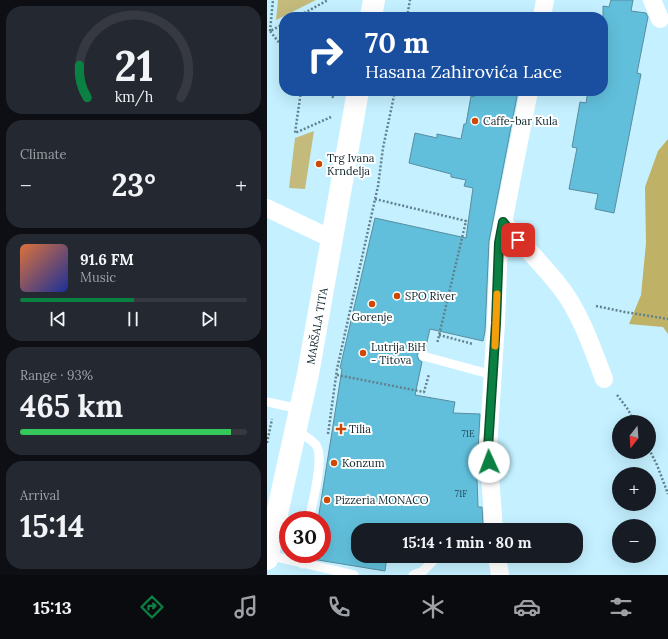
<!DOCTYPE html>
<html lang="en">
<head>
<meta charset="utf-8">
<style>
  :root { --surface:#171b24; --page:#242831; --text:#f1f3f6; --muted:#9ea1a6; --line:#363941; --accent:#0b8043 }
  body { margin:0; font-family:Lora,serif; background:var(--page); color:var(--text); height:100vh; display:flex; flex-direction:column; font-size:15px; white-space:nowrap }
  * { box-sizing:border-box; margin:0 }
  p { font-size:13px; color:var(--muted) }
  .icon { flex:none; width:22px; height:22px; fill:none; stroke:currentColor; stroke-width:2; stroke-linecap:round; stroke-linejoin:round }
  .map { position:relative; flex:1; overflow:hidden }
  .side { display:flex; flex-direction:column; gap:6px; padding:6px; background:#0d0f14; width:267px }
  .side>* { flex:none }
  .guide { position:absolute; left:12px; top:12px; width:329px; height:84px; border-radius:16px; box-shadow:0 4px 16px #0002; background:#1a4fa0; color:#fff; overflow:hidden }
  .needle { width:26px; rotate:197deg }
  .tools { position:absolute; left:345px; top:415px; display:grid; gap:8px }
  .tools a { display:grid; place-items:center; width:44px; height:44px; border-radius:50%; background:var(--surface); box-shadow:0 4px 16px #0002; font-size:20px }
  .speed { position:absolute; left:12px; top:511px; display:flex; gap:8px; font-size:20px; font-weight:700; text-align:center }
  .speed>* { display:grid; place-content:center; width:52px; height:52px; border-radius:50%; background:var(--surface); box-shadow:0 4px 16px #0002; line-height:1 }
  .speed .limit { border:6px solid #d22; background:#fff; color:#111 }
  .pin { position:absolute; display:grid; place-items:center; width:34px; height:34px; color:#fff; margin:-17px; border-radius:8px; box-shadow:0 2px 6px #0006 }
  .me { position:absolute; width:44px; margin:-22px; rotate:358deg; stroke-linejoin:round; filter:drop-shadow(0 0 3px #0008) }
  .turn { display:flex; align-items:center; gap:14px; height:84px; padding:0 20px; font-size:18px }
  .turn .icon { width:52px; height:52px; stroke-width:2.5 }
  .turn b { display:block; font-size:28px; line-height:34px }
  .big { font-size:30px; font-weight:800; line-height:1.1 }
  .side .card { flex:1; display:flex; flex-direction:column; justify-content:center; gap:6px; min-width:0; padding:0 14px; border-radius:16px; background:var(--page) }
  .side .dial { align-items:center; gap:0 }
  .dial svg { height:104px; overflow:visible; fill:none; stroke:var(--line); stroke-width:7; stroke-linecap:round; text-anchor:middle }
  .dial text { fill:var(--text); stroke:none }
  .song { display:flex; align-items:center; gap:12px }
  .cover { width:48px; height:48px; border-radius:6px; background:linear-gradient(135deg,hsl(20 70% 55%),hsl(230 70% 35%)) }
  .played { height:4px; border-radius:2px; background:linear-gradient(90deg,var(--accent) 50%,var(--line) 50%) }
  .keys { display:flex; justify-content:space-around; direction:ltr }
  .heat { display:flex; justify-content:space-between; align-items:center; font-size:22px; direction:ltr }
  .charge { height:6px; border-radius:3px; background:linear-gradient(90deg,#34c759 93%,var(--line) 0) }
  .trip { position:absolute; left:84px; top:523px; width:232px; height:40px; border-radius:16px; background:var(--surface); box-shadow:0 4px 16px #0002; font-weight:800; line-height:40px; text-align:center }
  .menu { display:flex; height:64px; justify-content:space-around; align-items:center; background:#090b0e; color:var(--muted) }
  .menu .icon { width:28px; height:28px }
  .menu .selected { color:var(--accent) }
  .menu b { font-size:18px; color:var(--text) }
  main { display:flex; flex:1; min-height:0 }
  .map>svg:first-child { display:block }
  .green { fill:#c4ba7c }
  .forest { fill:#bfb267 }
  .building { fill:#61bfdb; stroke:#588d9e }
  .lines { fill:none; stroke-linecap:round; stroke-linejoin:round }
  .path { stroke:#61818c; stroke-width:2.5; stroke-dasharray:2 2; stroke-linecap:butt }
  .service { stroke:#fff; stroke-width:9 }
  .minor { stroke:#fff; stroke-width:18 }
  .tertiary { stroke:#fff; stroke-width:22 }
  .route-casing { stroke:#07532c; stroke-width:10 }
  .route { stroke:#0b8043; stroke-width:7 }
  .slow { stroke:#f59e0b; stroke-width:7 }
  .poi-dot { fill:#cd4802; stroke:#fff; stroke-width:1.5 }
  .labels { text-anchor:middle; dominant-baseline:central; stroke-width:4; stroke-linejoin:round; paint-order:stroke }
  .number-label { font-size:9px; fill:#214956 }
  .poi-label { font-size:11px; fill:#0c2229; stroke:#fff; text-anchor:start }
  .street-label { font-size:11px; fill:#0c2229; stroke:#fff }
</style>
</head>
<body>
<main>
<section class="side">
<div class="card dial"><svg viewBox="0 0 100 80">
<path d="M14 69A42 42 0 1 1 86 69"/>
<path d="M14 69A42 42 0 0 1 8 44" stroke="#0b8043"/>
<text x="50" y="56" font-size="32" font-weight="700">21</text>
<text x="50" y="72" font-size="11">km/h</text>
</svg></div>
<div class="card"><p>Climate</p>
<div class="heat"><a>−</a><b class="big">23°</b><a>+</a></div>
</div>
<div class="card">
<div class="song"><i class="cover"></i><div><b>91.6 FM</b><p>Music</p></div></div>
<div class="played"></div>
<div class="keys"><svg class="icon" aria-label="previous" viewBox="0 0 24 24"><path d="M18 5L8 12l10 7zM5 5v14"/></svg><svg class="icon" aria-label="pause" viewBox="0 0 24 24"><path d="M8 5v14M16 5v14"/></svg><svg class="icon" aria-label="next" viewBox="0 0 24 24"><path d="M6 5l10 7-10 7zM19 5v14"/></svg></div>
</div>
<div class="card"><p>Range · 93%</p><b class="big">465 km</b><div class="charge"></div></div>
<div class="card"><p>Arrival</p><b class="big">15:14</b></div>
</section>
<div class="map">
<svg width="401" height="575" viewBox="0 0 401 575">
  <rect width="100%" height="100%" fill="#c4f0ff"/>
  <g class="green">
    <path d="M11,0h38l-40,20z"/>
    <path d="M47,131l-9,58 -16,-1 6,-50z"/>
  </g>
  <path class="forest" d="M401,139v195l-5,-7 -34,-3 12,-29 5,-52 -1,-56 13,-36z"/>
  <g class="building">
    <path d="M344,0h22l-2,11 15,2 2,4 -11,56 4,1 -27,139 -19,-4 3,-15 -29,-5 8,-41 -5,-1 8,-45 6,1 2,-12h15v-85l6,1z"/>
    <path d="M208,91h43l-29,150 -4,90 -2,10 -53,-12 -5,21 -6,2 -2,3 2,5 3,2 -7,33 40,7 -2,11 27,1 -2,38h-2l2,55h4l1,18 -47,1 -1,4h-77v26h29l-2,15 -73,-12 1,-5h9v-34h-4l24,-151 -2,-1 35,-150 91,20 7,-50 -9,-2 2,-6 -15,-3v-3l-42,-11 6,-30 22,5v-4l24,5 3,-15h2l5,-28 3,1z"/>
  </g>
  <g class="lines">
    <g class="path">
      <path d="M30,17l31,-17"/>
      <path d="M140,17l3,-17"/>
      <path d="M17,24l-14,7 14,18"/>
      <path d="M3,31l3,-31"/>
      <path d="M34,91l-6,42 36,-16"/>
      <path d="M59,91l8,7"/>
      <path d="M108,199l91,22 -29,123"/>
      <path d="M329,306l29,6 43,7"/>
      <path d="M172,335l34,9"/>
      <path d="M70,375l87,17 5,-18"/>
      <path d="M350,395l10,13 8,14"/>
      <path d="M61,434l9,-65 41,-183 5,-38 12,-57"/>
      <path d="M0,443l5,-24"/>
      <path d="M382,449l8,16 11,29"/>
    </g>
    <g class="service">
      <path d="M156,356l70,19"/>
      <path d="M0,402l33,7"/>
      <path d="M29,430c7,5 15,9 20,15 9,12 -4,60 -7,75"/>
      <path d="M1,555l86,20"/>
      <path d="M35,564l2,-10"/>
      <path d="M146,575l10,-4 15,-15"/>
    </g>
    <g class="minor">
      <path d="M385,0l8,19"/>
      <path d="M275,17l3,-17"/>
      <path d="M0,208l65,31"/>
      <path d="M236,222c21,26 47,48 65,76 16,25 26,55 36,81"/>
      <path d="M227,530l-6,-82 8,-125 3,-80 30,-152"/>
      <path d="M230,556l3,19"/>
    </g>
    <g class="tertiary">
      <path d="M104,17l3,-17"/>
      <path d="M0,559l41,-185 50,-283"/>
    </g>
  </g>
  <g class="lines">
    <g class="route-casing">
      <path id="route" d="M222,462l-1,-14 8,-125 3,-80 4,-21 15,18"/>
    </g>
    <use href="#route" class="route"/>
    <path class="slow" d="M228,346l2,-52"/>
  </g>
  <g class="poi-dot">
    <circle cx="208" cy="121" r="4"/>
    <circle cx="52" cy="164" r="4"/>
    <circle cx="130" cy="296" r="4"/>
    <circle cx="105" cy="304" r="4"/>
    <circle cx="96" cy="353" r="4"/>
    <path d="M72 423h4v4h4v4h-4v4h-4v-4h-4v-4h4z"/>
    <circle cx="67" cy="463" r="4"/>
    <circle cx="60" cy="500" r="4"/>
  </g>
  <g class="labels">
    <g class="number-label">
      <text x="201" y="433">71E</text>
      <text x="194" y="493">71F</text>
    </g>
    <g class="poi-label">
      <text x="216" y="121">Caffe-bar Kula</text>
      <text x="60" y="158">Trg Ivana<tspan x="60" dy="13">Krndelja</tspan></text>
      <text x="138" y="296">SPO River</text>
      <text x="105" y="317" text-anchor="middle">Gorenje</text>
      <text x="104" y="347">Lutrija BiH<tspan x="104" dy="13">- Titova</tspan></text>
      <text x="82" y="429">Tilia</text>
      <text x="75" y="463">Konzum</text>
      <text x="68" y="500">Pizzeria MONACO</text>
    </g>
    <g class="street-label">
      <text transform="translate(50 326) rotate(-80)">MARŠALA TITA</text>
    </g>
  </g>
</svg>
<div class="tools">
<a><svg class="needle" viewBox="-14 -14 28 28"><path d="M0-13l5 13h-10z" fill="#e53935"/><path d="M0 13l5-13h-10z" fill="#9ea1a6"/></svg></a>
<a>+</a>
<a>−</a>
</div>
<div class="speed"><div class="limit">30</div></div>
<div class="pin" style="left:251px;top:240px;background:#d93025"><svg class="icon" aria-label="arrive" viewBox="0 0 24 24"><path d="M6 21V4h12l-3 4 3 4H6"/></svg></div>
<svg class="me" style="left:222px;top:462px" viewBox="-20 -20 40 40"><circle r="19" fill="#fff"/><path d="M0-13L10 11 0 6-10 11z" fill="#0b8043"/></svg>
<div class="trip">15:14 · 1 min · 80 m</div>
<div class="guide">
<div class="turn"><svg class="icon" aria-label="right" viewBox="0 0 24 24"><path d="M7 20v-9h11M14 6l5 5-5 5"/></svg><div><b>70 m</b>Hasana Zahirovića Lace</div></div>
</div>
</div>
</main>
<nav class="menu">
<b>15:13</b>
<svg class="icon selected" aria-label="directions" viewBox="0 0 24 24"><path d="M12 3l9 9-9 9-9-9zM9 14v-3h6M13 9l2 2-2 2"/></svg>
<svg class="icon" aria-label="music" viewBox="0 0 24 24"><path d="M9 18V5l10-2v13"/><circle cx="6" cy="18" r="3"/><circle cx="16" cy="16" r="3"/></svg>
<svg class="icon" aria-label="phone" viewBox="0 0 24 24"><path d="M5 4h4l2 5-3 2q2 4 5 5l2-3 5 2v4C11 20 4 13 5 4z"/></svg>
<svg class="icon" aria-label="climate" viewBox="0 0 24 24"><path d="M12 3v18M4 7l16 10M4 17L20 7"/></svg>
<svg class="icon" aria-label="car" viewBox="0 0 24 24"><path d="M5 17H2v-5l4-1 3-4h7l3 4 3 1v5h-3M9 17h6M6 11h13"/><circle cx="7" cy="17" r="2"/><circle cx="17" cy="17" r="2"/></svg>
<svg class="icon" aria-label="filters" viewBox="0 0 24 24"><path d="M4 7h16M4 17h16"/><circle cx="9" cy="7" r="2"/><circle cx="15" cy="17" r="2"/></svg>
</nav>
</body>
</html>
